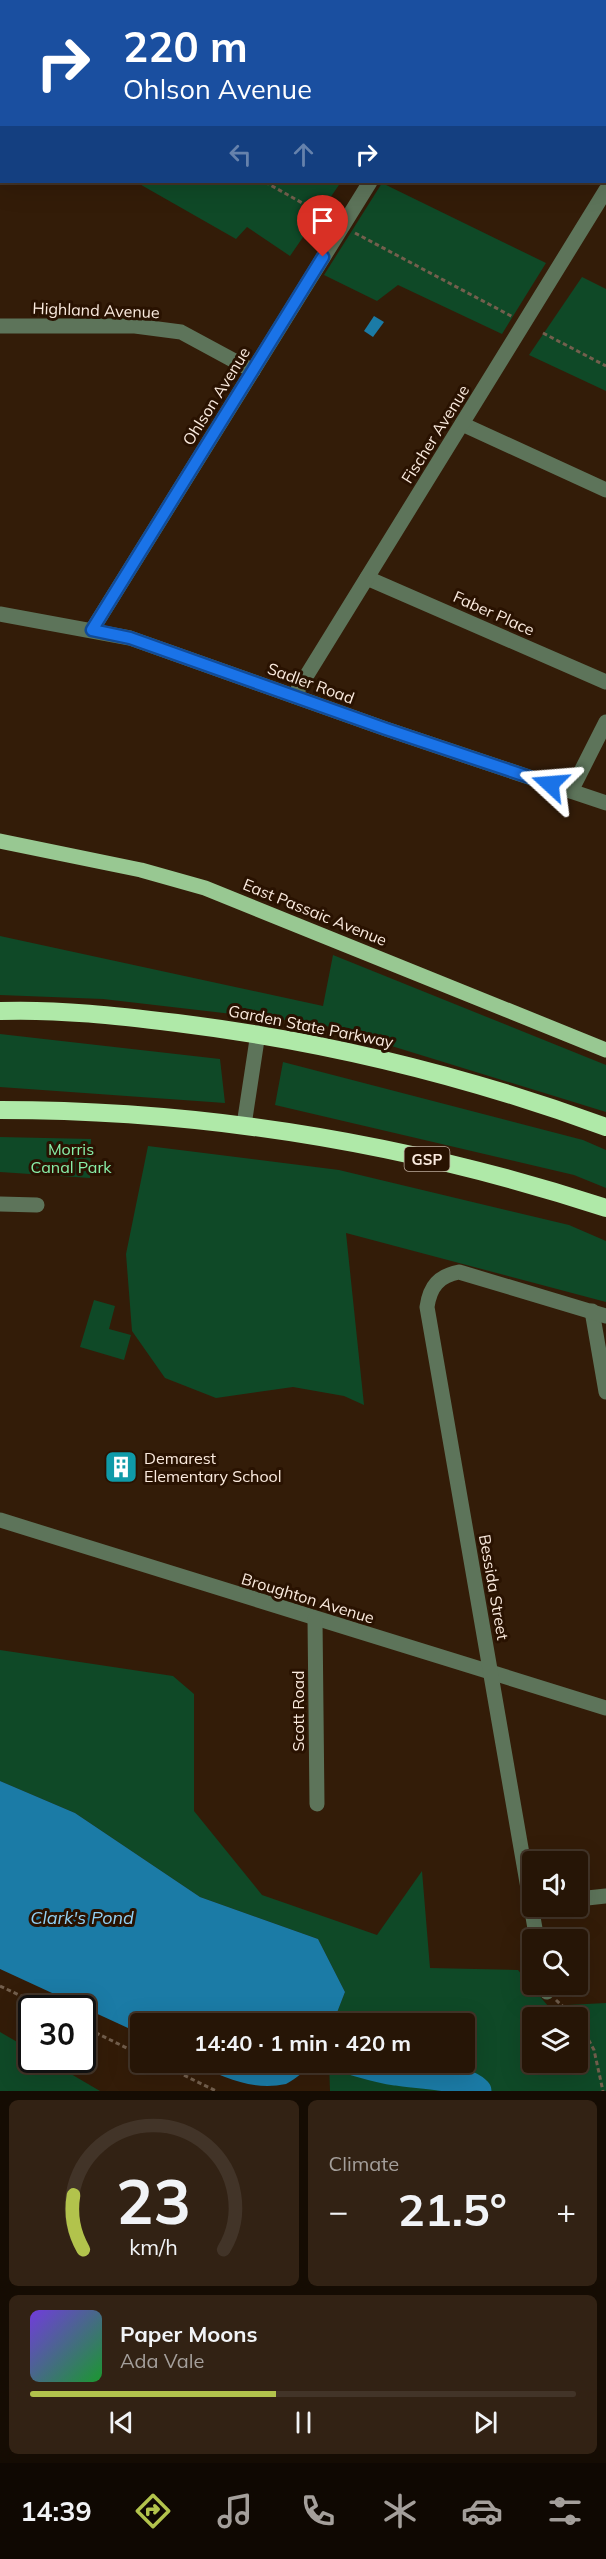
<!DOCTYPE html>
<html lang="en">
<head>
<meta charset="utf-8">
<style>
  :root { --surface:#261506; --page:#322214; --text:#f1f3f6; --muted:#a49f9b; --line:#423428; --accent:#b2c34c }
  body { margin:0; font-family:Mulish,sans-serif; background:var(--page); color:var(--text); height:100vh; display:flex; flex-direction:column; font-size:22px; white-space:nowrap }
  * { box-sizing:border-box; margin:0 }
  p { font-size:20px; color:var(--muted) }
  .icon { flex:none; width:33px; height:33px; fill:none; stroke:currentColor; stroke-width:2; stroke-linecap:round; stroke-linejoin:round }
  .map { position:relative; height:2091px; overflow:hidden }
  .drawer { display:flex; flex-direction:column; gap:9px; padding:9px; background:#150c03; flex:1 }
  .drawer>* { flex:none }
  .top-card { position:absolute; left:0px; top:0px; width:606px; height:183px; box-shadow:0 6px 24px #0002,0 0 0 2px var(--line); background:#1a4fa0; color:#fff; overflow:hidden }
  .buttons { position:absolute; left:522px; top:1851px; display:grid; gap:12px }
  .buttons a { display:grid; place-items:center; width:66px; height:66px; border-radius:6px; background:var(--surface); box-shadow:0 6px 24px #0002,0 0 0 2px var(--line); font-size:30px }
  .speed { position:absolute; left:18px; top:1995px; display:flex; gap:12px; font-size:30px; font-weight:700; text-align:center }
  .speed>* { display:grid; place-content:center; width:78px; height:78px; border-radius:50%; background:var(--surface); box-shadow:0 6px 24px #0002,0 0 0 2px var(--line); line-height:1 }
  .speed .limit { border:3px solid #111; border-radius:9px; background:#fff; color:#111 }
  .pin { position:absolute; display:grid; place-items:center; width:51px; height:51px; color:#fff; margin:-62px -26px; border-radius:50% 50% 50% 0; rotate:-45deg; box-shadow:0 0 6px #0007 }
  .pin .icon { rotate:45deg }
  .me { position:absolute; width:66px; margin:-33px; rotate:289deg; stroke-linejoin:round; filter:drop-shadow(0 0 4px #0008) }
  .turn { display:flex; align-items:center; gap:21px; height:126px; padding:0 24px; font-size:27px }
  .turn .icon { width:78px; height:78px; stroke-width:2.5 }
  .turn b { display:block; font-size:42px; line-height:51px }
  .lanes { display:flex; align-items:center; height:57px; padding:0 24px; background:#0003; justify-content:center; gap:30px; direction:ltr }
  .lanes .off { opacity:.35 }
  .big { font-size:45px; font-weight:700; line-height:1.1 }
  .drawer .widget { flex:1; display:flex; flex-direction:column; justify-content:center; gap:9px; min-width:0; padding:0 21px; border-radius:9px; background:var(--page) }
  .drawer .dial { align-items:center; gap:0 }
  .dial svg { height:156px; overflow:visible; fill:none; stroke:var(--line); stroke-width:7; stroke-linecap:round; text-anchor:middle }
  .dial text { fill:var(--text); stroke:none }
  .song { display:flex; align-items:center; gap:18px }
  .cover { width:72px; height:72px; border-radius:9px; background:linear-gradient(135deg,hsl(260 70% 55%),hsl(130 70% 35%)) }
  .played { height:6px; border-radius:3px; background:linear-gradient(90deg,var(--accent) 45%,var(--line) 45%) }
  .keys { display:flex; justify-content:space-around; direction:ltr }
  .heat { display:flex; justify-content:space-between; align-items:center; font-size:33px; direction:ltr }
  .drawer .tiles { flex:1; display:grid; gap:9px; grid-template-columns:1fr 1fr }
  .widget:last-child { grid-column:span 2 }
  .trip { position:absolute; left:130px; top:2013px; width:345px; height:60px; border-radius:6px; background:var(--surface); box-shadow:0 6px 24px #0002,0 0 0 2px var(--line); font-weight:700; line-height:60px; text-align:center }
  .tab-bar { display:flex; height:96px; justify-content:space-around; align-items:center; background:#0f0802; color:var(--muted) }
  .tab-bar .icon { width:42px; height:42px }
  .tab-bar .current { color:var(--accent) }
  .tab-bar b { font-size:27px; color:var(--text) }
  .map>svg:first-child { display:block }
  .green { fill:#0f4927; fill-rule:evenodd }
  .water { fill:#1b7ba6 }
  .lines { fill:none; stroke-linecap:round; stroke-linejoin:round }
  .river { stroke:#1b7ba6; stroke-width:27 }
  .path { stroke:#735f4d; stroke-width:3; stroke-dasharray:4.5 3; stroke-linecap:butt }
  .minor { stroke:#5d745a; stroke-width:15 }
  .major { stroke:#98c892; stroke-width:15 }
  .highway { stroke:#afe9a8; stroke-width:18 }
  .route-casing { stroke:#114b97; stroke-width:15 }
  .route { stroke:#1a73e8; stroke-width:10 }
  .labels { text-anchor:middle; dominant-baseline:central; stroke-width:6; stroke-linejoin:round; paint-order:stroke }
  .shield { fill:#291201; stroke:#bcaa9c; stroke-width:1.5 }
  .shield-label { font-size:15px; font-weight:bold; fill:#fbebdf }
  .street-label { font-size:16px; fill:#fbebdf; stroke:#291201 }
  .park-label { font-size:16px; fill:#89efa9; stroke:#291201 }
  .poi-label { font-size:16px; fill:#fbebdf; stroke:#291201; text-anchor:start }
  .water-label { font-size:18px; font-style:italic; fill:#92d1f5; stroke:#291201 }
</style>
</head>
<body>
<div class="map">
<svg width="606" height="2091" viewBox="0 0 606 2091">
  <rect width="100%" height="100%" fill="#331c08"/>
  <g class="green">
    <path d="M136,182h205l-51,74 -43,-29 -11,12z"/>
    <path d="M382,183l164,80 -44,71 -104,-49 -21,16 -53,-26z"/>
    <path d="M582,277l24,12v102l-77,-36z"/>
    <path d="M0,936l323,70 10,-51 273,110v47l-286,-88 -217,-25 -103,-4z"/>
    <path d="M0,1034l220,25 5,44 -225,-16z"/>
    <path d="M283,1062l300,78 23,10v38l-32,-13 -299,-70z"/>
    <path d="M0,1137l91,2 -1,39 -90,-6z"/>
    <path d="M148,1146l191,24 230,55 37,16v61l-260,-69 18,172 -20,-9 -51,-9 -77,11 -51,-20 -33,-47 -6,-77z"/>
    <path d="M94,1300l21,6 -6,23 22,6 -7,25 -44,-13z"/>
    <path d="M0,1650l173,26 21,18v117l68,84 115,40 45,-64 8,97 88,2 30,36 58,-3v88h-276l-1,-28 136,-1v-38l-132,-1 12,-31 -27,-53 -118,-42 -125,-84 -75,-32zM532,2018h46v44h-46z"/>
    <path d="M0,2032l31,18 1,10h15l53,31h-100z"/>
  </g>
  <g class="water">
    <path d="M374,316l10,6 -11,15 -9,-6z"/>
    <path d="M0,1781l75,32 125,84 118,42 27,53 -12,31 -192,1v10l-141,-65z"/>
    <path d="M195,2063h115c-7,10 -13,15 -24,21 -33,7 -62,-6 -91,-21z"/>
  </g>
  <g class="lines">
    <path class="river" d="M354,2062c14,4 27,8 42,10 21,4 67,3 82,19"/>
    <g class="path">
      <path d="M0,44l2,1"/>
      <path d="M265,182l55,31"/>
      <path d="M355,233l158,84"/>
      <path d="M543,333l63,33"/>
      <path d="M0,1986l46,22"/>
      <path d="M556,2000l19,18"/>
      <path d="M578,2020l16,30 9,41"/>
      <path d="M82,2026l59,29"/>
      <path d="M157,2062l59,29"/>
    </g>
    <g class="minor">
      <path d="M17,2l3,-2"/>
      <path d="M482,2l1,-2"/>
      <path d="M0,9l2,-1"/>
      <path d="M604,98l2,1"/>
      <path d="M0,326h135l46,6 72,39"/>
      <path d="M462,424l144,66"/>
      <path d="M367,578l239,104"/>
      <path d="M0,614l130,24 256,91 220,74"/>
      <path d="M92,630l278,-448"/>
      <path d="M294,696l312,-506"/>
      <path d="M571,791l35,-69"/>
      <path d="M244,1125l14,-92"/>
      <path d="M0,1204l37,1"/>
      <path d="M592,1311l14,81"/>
      <path d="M0,1520l606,188"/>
      <path d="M315,1619l2,185"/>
      <path d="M578,1899l28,-3"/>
      <path d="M537,1940l-110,-633c3,-21 12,-31 32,-35l147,44"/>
      <path d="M546,1984l1,8"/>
    </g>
    <path class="major" d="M0,841l141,29 64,18 401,162"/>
    <g class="highway">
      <path d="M0,1011c59,-2 119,5 177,12 147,18 290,53 429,104"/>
      <path d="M0,1110c206,0 410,34 606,98"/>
    </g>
  </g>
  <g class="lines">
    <g class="route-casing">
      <path id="route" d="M323,257l-231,373 38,8 256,91 164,55"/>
    </g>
    <use href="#route" class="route"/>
  </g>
  <defs>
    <g id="building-square" transform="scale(1.725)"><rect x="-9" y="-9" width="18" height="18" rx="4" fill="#0f9aa8" stroke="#291201"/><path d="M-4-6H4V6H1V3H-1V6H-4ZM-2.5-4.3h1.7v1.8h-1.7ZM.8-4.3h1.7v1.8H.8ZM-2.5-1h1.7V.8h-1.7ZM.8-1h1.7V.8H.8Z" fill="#fff"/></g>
  </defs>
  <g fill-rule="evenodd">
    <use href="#building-square" x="121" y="1467"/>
  </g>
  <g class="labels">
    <rect class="shield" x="404.5" y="1147" width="45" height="24" rx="4.5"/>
    <g class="shield-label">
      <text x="427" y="1159">GSP</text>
    </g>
    <g class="street-label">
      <text transform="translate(96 310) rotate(2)">Highland Avenue</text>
      <text transform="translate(216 396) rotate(-58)">Ohlson Avenue</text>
      <text transform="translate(435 434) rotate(-58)">Fischer Avenue</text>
      <text transform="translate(494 613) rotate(24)">Faber Place</text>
      <text transform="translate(311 683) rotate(20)">Sadler Road</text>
      <text transform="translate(315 912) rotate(22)">East Passaic Avenue</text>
      <text transform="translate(311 1026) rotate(11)">Garden State Parkway</text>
      <text transform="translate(494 1587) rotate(80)">Bessida Street</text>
      <text transform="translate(308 1598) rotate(17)">Broughton Avenue</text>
      <text transform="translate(298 1711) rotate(-90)">Scott Road</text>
    </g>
    <g class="park-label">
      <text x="71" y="1149">Morris<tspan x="71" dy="18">Canal Park</tspan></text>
    </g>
    <g class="poi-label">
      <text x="144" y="1458">Demarest<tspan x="144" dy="18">Elementary School</tspan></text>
    </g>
    <g class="water-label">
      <text x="82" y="1917">Clark's Pond</text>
    </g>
  </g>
</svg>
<div class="buttons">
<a><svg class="icon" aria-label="sound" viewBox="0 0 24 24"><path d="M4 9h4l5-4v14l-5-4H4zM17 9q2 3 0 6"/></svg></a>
<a><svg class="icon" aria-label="search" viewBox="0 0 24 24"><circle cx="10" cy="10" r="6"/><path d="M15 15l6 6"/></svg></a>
<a><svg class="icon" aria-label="layers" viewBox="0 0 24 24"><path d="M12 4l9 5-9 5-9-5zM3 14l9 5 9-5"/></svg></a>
</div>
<div class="speed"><div class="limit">30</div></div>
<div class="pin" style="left:323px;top:257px;background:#d93025"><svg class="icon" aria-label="arrive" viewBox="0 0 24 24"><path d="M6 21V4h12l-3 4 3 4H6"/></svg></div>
<svg class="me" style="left:550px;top:784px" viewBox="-20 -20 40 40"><path d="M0-17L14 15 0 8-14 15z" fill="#1a73e8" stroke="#fff" stroke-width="4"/></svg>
<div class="trip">14:40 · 1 min · 420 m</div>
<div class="top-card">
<div class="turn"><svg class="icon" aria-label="right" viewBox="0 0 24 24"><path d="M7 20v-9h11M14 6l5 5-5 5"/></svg><div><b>220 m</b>Ohlson Avenue</div></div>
<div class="lanes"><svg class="icon off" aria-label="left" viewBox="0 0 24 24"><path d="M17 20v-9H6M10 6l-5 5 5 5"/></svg><svg class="icon off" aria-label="ahead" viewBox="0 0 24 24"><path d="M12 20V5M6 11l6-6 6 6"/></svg><svg class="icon" aria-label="right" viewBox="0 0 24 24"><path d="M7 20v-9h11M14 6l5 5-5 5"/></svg></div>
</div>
</div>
<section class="drawer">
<div class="tiles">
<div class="widget dial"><svg viewBox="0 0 100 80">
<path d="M14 69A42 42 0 1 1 86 69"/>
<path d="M14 69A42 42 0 0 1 9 41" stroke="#b2c34c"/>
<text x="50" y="56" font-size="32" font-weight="700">23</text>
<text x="50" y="72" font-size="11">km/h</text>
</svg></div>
<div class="widget"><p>Climate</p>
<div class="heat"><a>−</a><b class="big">21.5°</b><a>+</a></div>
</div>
<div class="widget">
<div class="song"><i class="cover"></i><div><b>Paper Moons</b><p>Ada Vale</p></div></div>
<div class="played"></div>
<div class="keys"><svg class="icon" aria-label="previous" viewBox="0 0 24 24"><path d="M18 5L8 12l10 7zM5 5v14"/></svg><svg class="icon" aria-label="pause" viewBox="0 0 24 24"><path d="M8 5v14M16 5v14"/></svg><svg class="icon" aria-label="next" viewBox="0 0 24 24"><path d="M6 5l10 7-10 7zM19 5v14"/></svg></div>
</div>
</div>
</section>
<nav class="tab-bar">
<b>14:39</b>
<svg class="icon current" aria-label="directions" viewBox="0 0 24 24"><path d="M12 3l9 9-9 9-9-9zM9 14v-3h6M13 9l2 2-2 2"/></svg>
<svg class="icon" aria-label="music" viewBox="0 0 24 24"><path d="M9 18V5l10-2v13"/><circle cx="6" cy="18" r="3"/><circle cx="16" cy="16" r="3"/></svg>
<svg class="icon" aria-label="phone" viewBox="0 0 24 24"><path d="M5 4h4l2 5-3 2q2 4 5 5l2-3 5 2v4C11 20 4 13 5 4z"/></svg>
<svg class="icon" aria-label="climate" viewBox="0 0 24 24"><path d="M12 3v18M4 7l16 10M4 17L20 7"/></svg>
<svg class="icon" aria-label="car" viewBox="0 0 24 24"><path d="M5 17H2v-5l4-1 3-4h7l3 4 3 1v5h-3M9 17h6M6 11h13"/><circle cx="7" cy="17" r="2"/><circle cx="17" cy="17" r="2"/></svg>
<svg class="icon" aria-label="filters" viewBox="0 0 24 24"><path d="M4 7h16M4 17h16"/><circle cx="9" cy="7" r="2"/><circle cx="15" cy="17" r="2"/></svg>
</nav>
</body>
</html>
